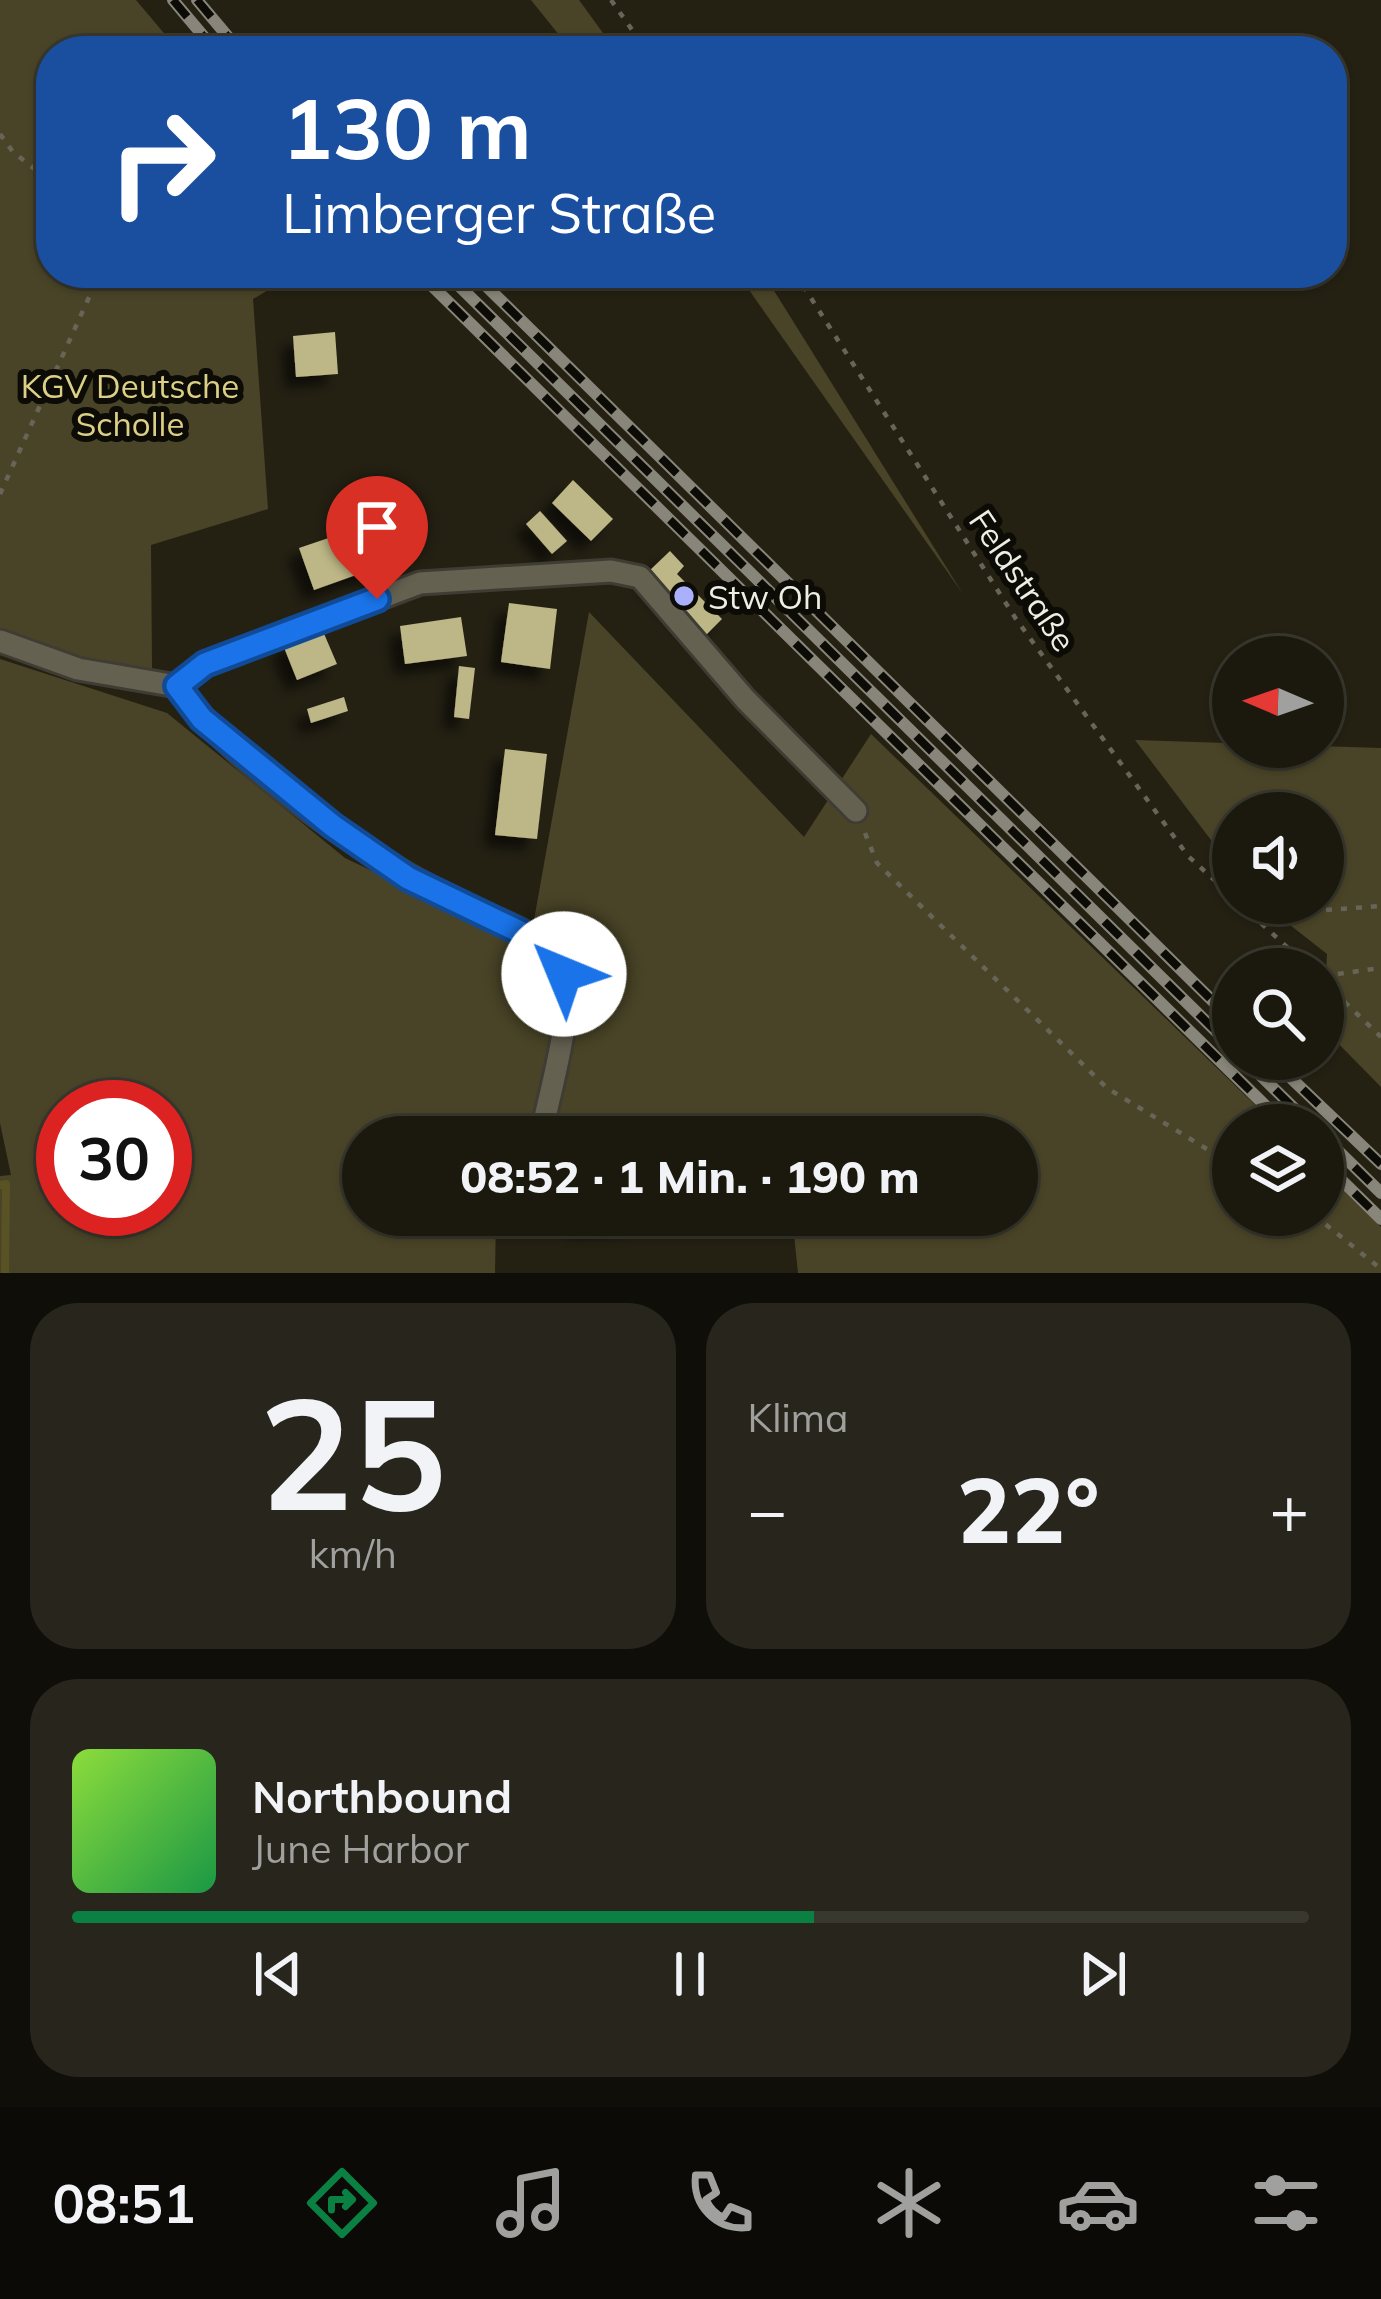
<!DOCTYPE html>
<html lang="de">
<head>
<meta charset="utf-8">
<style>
  :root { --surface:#1b190e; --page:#28261c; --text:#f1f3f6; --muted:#a0a09e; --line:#39382e; --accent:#0b8043 }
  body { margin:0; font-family:Mulish,sans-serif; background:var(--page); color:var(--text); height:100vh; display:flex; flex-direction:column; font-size:45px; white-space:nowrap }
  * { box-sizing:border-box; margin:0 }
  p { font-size:39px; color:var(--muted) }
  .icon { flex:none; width:66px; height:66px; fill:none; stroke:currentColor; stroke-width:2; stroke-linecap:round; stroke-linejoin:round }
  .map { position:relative; height:1273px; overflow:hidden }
  .sheet { display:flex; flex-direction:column; gap:30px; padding:30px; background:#0f0e08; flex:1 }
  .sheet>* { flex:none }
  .banner { position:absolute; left:36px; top:36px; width:1311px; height:252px; border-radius:48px; box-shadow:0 3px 9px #0004,0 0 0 3px var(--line); background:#1a4fa0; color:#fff; overflow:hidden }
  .needle { width:78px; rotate:272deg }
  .fabs { position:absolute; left:1212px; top:636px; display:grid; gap:24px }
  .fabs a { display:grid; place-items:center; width:132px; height:132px; border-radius:50%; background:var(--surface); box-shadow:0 3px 9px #0004,0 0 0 3px var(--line); font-size:60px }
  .speed { position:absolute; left:36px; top:1080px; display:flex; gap:24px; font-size:60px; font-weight:700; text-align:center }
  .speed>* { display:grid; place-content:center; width:156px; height:156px; border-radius:50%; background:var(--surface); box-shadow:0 3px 9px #0004,0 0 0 3px var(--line); line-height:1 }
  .speed .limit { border:18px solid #d22; background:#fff; color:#111 }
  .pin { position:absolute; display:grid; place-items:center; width:102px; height:102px; color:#fff; margin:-123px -51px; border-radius:50% 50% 50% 0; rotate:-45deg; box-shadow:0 0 12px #0007 }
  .pin .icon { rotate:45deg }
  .me { position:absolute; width:132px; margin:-66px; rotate:315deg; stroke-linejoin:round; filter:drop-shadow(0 0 9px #0008) }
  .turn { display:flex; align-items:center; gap:42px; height:252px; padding:0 48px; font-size:54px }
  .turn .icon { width:156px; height:156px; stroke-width:2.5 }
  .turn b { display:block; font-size:84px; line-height:102px }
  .big { font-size:90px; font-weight:800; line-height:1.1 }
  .sheet .tile { flex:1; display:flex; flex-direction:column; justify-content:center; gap:18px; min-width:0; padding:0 42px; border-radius:48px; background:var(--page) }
  .sheet .dial { align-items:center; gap:0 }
  .dial b { font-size:156px; line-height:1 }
  .song { display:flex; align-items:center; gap:36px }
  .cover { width:144px; height:144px; border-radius:18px; background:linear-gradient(135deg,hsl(90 70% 55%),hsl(140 70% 35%)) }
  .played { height:12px; border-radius:6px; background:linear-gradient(90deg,var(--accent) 60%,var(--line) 60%) }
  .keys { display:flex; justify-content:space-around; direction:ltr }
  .heat { display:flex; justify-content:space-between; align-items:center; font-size:66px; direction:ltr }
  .sheet .tiles { flex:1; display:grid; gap:30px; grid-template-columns:1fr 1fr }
  .tile:last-child { grid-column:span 2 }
  .trip { position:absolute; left:342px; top:1116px; width:696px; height:120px; border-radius:60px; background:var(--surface); box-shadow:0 3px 9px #0004,0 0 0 3px var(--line); font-weight:800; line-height:120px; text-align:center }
  .dock { display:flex; height:192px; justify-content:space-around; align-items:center; background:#0b0a06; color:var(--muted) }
  .dock .icon { width:84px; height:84px }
  .dock .on { color:var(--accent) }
  .dock b { font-size:54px; color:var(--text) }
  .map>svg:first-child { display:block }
  .green { fill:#494427; fill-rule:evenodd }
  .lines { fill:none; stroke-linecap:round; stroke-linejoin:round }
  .stream { stroke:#595224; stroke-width:8 }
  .building { fill:#bdb686; filter:url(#shadow) }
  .minor-casing { stroke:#3f3d33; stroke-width:27 }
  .path { stroke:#676558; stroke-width:4.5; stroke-dasharray:6 9; stroke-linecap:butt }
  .minor { stroke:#646151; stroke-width:21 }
  .rail-casing { stroke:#88867a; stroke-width:12 }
  .rail { stroke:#0c0b05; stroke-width:8; stroke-dasharray:22; stroke-linecap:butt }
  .route-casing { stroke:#114b97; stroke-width:30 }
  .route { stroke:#1a73e8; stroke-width:21 }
  .poi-dot { fill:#aab0fc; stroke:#0c0b05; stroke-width:4.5 }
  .labels { text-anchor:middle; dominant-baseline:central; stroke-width:12; stroke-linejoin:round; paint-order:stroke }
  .park-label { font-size:33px; fill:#dccf86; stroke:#0c0b05 }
  .street-label { font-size:33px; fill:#efeee4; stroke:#0c0b05 }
  .poi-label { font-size:33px; fill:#efeee4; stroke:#0c0b05; text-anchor:start }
</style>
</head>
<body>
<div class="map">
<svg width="1381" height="1273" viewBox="0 0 1381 1273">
  <defs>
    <filter id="shadow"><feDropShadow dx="-11" dy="11" stdDeviation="6" flood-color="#0009"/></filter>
  </defs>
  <rect width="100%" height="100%" fill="#242113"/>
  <g class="green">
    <path d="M0,0h136l43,51h-128v222h246l-44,26 15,210 -117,36 1,124 -70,-12 -82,-29z"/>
    <path d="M531,0h48l37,51h-44z"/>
    <path d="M737,273h26l200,321z"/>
    <path d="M589,612l215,225 67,-103 405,391h-43v90h90v-44l58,56v46h-583l-6,-58h225v-78h-466l37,-184 -54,-33z"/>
    <path d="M0,659l167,54 178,145 179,85 28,28 5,30 -26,136h-168v78h133l-1,58h-495v-97l11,-1 -11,-52zM63,1107h102v102h-102z"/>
    <path d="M1135,740l246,8v339l-58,-59 4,-74 -65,-51h61v-90h-90v56z"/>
  </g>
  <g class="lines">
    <path class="stream" d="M0,1185l6,-1 -1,89"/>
  </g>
  <g class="building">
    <path d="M335,332l3,42 -42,3 -3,-41z"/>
    <path d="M573,480l40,39 -22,22 -39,-38z"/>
    <path d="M540,511l27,30 -15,13 -26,-30z"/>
    <path d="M370,524l14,41 -70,25 -15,-42z"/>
    <path d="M670,551l14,15 -7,8 45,45 -16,16 -60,-61z"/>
    <path d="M509,603l48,6 -7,60 -49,-7z"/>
    <path d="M461,617l6,39 -62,8 -5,-38z"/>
    <path d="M322,629l15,35 -40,16 -14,-35z"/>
    <path d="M459,666l16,2 -6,51 -15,-2z"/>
    <path d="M344,697l4,14 -37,12 -4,-14z"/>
    <path d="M505,749l42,5 -10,85 -42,-4z"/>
    <path d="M579,1215h57v7l-56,4z"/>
  </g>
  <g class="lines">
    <g class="minor-casing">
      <g id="minor">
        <path d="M0,641l78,28 99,17c63,85 196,176 292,221 32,16 83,28 95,66 11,37 -16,124 -23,164"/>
        <path d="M177,686l28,-22 215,-81 191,-12 29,6 105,122 111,112"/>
      </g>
    </g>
    <g class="path">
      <path d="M611,0l36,51"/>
      <path d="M0,134l13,18 38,30"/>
      <path d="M795,273l221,346 172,237 45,41"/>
      <path d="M0,494l100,-221"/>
      <path d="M865,833l12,30 230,225 126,77"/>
      <path d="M1239,903l72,66"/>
      <path d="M1326,910l55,-4"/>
      <path d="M1323,976l58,-8"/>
      <path d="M1323,981l58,56"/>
      <path d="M1314,1215l67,54"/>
    </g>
    <use href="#minor" class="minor"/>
    <g class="rail-casing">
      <g id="rail">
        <path d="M173,0l43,51"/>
        <path d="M197,0l43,51"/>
        <path d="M419,273l866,852"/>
        <path d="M446,273l787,775"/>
        <path d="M473,273l760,748"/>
        <path d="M1244,1059l67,66"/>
        <path d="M1271,1059l110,105"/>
        <path d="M1323,1136l58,57"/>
        <path d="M1323,1162l58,57"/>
      </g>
    </g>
    <use href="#rail" class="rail"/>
  </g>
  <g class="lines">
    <g class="route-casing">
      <path id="route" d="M377,599l-172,65 -28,22 25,33 131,107 75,52 137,66 19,30"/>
    </g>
    <use href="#route" class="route"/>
  </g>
  <circle class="poi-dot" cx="684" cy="596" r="12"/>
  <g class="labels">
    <g class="park-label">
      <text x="130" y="385">KGV Deutsche<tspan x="130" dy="38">Scholle</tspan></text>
    </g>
    <g class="street-label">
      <text transform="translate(1023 580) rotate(56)">Feldstraße</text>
    </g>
    <g class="poi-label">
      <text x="708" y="596">Stw Oh</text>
    </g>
  </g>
</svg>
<div class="fabs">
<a><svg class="needle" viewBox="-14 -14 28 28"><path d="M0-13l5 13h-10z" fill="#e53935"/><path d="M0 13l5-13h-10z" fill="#a0a09e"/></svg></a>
<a><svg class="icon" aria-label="sound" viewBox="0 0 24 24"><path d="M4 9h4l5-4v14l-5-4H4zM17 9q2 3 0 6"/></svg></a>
<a><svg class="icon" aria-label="search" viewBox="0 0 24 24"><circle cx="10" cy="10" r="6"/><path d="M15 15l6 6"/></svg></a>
<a><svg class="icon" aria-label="layers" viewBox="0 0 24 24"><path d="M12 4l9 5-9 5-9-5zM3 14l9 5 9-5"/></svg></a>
</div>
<div class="speed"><div class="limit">30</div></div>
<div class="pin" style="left:377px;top:599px;background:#d93025"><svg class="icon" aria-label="arrive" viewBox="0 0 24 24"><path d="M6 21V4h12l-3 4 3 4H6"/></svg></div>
<svg class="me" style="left:564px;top:974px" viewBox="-20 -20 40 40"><circle r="19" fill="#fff"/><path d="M0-13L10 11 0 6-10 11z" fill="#1a73e8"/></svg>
<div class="trip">08:52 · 1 Min. · 190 m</div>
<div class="banner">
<div class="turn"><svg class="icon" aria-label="right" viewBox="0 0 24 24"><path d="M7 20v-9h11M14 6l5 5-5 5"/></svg><div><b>130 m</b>Limberger Straße</div></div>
</div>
</div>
<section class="sheet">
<div class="tiles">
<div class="tile dial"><b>25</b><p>km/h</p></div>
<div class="tile"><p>Klima</p>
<div class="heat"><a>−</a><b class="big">22°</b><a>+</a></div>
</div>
<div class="tile">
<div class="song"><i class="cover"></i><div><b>Northbound</b><p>June Harbor</p></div></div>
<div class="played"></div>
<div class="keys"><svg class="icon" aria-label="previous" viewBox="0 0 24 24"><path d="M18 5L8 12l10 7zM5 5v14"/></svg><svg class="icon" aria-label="pause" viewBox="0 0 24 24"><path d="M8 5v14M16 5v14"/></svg><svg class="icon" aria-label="next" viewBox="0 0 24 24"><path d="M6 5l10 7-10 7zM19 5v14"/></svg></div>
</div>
</div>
</section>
<nav class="dock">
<b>08:51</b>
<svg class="icon on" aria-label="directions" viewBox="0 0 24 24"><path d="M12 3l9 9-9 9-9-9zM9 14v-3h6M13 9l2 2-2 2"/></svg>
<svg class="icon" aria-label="music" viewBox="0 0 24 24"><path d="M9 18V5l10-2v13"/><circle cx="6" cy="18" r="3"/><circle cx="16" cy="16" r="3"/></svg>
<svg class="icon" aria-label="phone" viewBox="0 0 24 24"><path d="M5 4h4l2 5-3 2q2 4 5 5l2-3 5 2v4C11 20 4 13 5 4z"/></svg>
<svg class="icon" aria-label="climate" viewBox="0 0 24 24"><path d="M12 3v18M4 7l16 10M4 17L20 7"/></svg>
<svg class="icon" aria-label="car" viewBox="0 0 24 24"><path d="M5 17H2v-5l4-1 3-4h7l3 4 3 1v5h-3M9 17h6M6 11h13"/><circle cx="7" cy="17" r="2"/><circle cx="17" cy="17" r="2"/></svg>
<svg class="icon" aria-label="filters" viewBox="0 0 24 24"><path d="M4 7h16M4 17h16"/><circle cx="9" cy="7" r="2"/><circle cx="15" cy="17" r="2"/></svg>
</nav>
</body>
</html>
